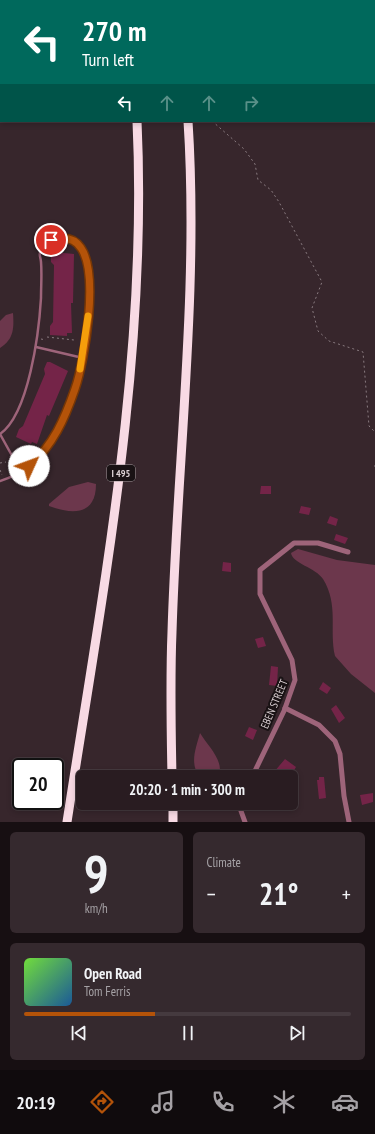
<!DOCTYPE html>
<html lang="en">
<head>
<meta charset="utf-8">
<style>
  :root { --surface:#291c21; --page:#35292e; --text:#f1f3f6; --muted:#a5a1a5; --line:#453a3f; --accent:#b45309 }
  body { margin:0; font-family:"PT Sans Narrow",sans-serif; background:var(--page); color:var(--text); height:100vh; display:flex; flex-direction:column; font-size:15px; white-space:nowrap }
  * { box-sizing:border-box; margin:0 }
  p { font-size:13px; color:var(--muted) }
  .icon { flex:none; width:22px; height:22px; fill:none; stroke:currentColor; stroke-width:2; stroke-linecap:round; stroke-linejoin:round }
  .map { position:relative; height:822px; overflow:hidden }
  .panel { display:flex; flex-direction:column; gap:10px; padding:10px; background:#170f12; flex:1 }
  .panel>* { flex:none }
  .banner { position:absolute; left:0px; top:0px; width:375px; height:122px; box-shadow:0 2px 6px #0003,0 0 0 1px var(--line); background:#00695c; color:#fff; overflow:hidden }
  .speed { position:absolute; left:12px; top:758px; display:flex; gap:8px; font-size:20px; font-weight:700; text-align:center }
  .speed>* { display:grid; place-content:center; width:52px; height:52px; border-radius:50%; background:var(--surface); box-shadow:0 2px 6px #0003,0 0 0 1px var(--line); line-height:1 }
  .speed .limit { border:2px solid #111; border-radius:6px; background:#fff; color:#111 }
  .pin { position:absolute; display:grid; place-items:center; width:34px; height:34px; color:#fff; margin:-17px; border:2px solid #fff; border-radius:50%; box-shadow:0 1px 4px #0007 }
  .me { position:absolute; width:44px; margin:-22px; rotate:47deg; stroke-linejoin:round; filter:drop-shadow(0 0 3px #0008) }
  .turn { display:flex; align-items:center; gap:14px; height:84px; padding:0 16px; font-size:18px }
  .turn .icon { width:52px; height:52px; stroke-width:2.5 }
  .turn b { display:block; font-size:28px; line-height:34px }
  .lanes { display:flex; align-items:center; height:38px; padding:0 16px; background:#0003; justify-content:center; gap:20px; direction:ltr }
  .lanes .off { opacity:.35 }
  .big { font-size:30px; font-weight:800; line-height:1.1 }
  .panel .widget { flex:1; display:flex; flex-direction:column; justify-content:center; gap:6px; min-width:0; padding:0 14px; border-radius:6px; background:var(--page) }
  .panel .dial { align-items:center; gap:0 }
  .dial b { font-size:52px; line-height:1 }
  .song { display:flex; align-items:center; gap:12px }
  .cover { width:48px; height:48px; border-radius:6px; background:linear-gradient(135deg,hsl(100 70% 55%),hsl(210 70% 35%)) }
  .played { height:4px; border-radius:2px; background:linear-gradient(90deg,var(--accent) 40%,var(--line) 40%) }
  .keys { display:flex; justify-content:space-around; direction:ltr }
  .heat { display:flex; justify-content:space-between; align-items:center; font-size:22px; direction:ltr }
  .panel .tiles { flex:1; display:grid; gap:10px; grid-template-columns:1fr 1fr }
  .widget:last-child { grid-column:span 2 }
  .trip { position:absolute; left:76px; top:770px; width:222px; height:40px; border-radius:6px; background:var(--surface); box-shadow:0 2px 6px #0003,0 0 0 1px var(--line); font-weight:800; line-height:40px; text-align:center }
  .tab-bar { display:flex; height:64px; justify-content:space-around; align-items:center; background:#100b0d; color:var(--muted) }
  .tab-bar .icon { width:28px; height:28px }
  .tab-bar .selected { color:var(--accent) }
  .tab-bar b { font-size:18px; color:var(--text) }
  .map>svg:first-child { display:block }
  .green { fill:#6c374c }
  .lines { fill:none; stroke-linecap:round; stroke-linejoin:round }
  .stream { stroke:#6c3f55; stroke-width:2 }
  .building { fill:#742448 }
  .path { stroke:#897b80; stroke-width:1; stroke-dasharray:2 3; stroke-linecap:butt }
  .lane { stroke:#9e647a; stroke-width:2.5 }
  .street { stroke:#9e647a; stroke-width:5 }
  .highway { stroke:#f8dae4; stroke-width:9 }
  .route-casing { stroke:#753606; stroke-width:10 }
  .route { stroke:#b45309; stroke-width:7 }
  .slow { stroke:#f59e0b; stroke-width:7 }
  .labels { text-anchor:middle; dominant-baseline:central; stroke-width:4; stroke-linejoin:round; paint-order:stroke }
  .shield { fill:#191214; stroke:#a3999c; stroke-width:1 }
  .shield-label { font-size:10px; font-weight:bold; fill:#ded3d6 }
  .street-label { font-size:11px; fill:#ded3d6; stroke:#191214 }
</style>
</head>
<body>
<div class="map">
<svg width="375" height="822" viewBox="0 0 375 822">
  <rect width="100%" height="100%" fill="#37262c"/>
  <g class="green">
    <path d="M13,313c1,15 1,26 -13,35v-27l6,-6z"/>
    <path d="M88,482l8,2c0,31 -23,31 -47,22v-2l20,-17z"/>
    <path d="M298,549l39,11 38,5v128l-24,-19 -16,-18c-6,-26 4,-51 -12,-77 -7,-11 -31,-16 -32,-26z"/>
    <path d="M200,733c7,12 26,29 18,44h-18c-11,-13 -4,-29 0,-44z"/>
  </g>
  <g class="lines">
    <g class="stream">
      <path d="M18,1l1,-1"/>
      <path d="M0,28l1,-1"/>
    </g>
  </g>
  <g class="building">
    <path d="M54,252l20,2 -1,49h-2l1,30h-5v3l-17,-1v-9l3,-4 1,-57 -3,-3v-8z"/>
    <path d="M47,362h3l18,9 -19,45 -2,-1 -10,29 -5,-2 -1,2 -15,-7 3,-8 4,-3 22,-52 -1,-5z"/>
    <path d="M261,486h10v8h-11z"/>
    <path d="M301,506l10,2 -2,7 -10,-2z"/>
    <path d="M330,516l8,3 -2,7 -9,-3z"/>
    <path d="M336,534l12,4 -3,6 -11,-4z"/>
    <path d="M223,562l8,1v9l-9,-1z"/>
    <path d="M263,637l3,9 -8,2 -3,-9z"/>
    <path d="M271,666l7,1 -1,19 -8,-1z"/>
    <path d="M323,682l8,6 -4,6 -8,-5z"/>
    <path d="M336,705l9,13 -6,5 -8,-14z"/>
    <path d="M249,727l8,3 -4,10 -8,-4z"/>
    <path d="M285,759l11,8 -4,7 -5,-4 -6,7 -7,-5z"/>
    <path d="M319,777h5l2,21 -7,1 -2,-19h2z"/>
    <path d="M373,793v9l-11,3 -2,-10z"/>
  </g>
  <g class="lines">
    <g class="path">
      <path d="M190,0v1"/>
      <path d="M212,121l32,28 11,15 3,16 13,10 8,12 43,80 -10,26 6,23 11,10 34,11 6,74 6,6"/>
      <path d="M46,251l4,3"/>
      <path d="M47,337l27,3"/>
      <path d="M41,339l5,1"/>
      <path d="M0,463l6,-1"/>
      <path d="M375,465v3"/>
      <path d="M0,470l2,5"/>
    </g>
    <g class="lane">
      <path d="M36,347l47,11"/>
      <path d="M0,434c29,-20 39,-102 41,-136 0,-12 1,-25 0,-36 0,-3 -2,-7 -1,-9 4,-14 22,-18 33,-13 30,16 10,119 3,146 -5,16 -12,35 -21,50 -12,21 -32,38 -55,45"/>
      <path d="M0,434l21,38"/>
    </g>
    <g class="street">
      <path d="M285,708l34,17 16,16 5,13 4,42 5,26"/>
      <path d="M252,777l32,-66 11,-31 -3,-20 -32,-66v-24l34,-27h24l30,9"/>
      <path d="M241,803v8l4,11"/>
    </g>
    <g class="highway">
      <path d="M130,0l1,1"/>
      <path d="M178,0v1"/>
      <path d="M172,777c-1,-48 -2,-97 0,-145 5,-170 27,-341 16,-511"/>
      <path d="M173,803v19"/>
      <path d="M67,822c36,-233 81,-464 70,-701"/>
    </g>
  </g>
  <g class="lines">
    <g class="route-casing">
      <path id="route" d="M29,466c24,-20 36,-48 46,-77 10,-29 24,-115 6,-141 -7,-11 -19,-11 -30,-8"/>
    </g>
    <use href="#route" class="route"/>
    <path class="slow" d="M80,369l8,-53"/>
  </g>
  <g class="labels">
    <rect class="shield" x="107" y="465" width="28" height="16" rx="3"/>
    <g class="shield-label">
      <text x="121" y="473">I 495</text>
    </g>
    <g class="street-label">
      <text transform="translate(274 704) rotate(-67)">EBEN STREET</text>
    </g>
  </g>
</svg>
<div class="speed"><div class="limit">20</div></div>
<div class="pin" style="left:51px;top:240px;background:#d93025"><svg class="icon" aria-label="arrive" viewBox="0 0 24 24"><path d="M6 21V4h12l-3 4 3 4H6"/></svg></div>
<svg class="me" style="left:29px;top:466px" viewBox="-20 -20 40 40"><circle r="19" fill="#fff"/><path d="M0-13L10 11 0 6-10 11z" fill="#b45309"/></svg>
<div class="trip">20:20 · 1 min · 300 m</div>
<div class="banner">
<div class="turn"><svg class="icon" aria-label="left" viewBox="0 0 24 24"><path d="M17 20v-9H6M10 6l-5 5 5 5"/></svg><div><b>270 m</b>Turn left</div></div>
<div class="lanes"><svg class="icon" aria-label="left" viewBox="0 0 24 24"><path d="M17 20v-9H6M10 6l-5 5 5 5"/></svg><svg class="icon off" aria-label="ahead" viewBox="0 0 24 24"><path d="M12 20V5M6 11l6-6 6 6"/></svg><svg class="icon off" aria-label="ahead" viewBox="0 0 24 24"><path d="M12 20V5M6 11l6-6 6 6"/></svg><svg class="icon off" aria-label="right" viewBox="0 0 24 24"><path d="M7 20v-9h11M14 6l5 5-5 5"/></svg></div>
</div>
</div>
<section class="panel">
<div class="tiles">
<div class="widget dial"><b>9</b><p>km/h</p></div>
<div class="widget"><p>Climate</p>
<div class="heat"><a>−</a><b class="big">21°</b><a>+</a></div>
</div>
<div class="widget">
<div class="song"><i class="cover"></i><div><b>Open Road</b><p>Tom Ferris</p></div></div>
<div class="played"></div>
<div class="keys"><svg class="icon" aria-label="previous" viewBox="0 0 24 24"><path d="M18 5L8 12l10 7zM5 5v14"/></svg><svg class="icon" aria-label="pause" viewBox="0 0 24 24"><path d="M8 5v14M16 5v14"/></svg><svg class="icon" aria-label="next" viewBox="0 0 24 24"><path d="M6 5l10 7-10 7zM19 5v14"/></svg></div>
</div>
</div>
</section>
<nav class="tab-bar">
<b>20:19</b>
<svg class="icon selected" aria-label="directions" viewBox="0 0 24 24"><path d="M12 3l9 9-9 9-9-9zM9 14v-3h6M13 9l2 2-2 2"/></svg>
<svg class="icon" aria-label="music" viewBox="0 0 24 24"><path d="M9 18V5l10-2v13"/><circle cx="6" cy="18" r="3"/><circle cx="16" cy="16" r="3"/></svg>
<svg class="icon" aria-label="phone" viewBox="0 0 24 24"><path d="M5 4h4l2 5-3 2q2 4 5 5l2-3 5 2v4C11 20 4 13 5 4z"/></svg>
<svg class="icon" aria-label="climate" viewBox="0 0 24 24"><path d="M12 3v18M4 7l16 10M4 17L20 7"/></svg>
<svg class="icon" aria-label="car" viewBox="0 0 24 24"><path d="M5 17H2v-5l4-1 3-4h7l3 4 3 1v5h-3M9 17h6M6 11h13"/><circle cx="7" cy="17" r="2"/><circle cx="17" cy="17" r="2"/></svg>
</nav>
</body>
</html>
